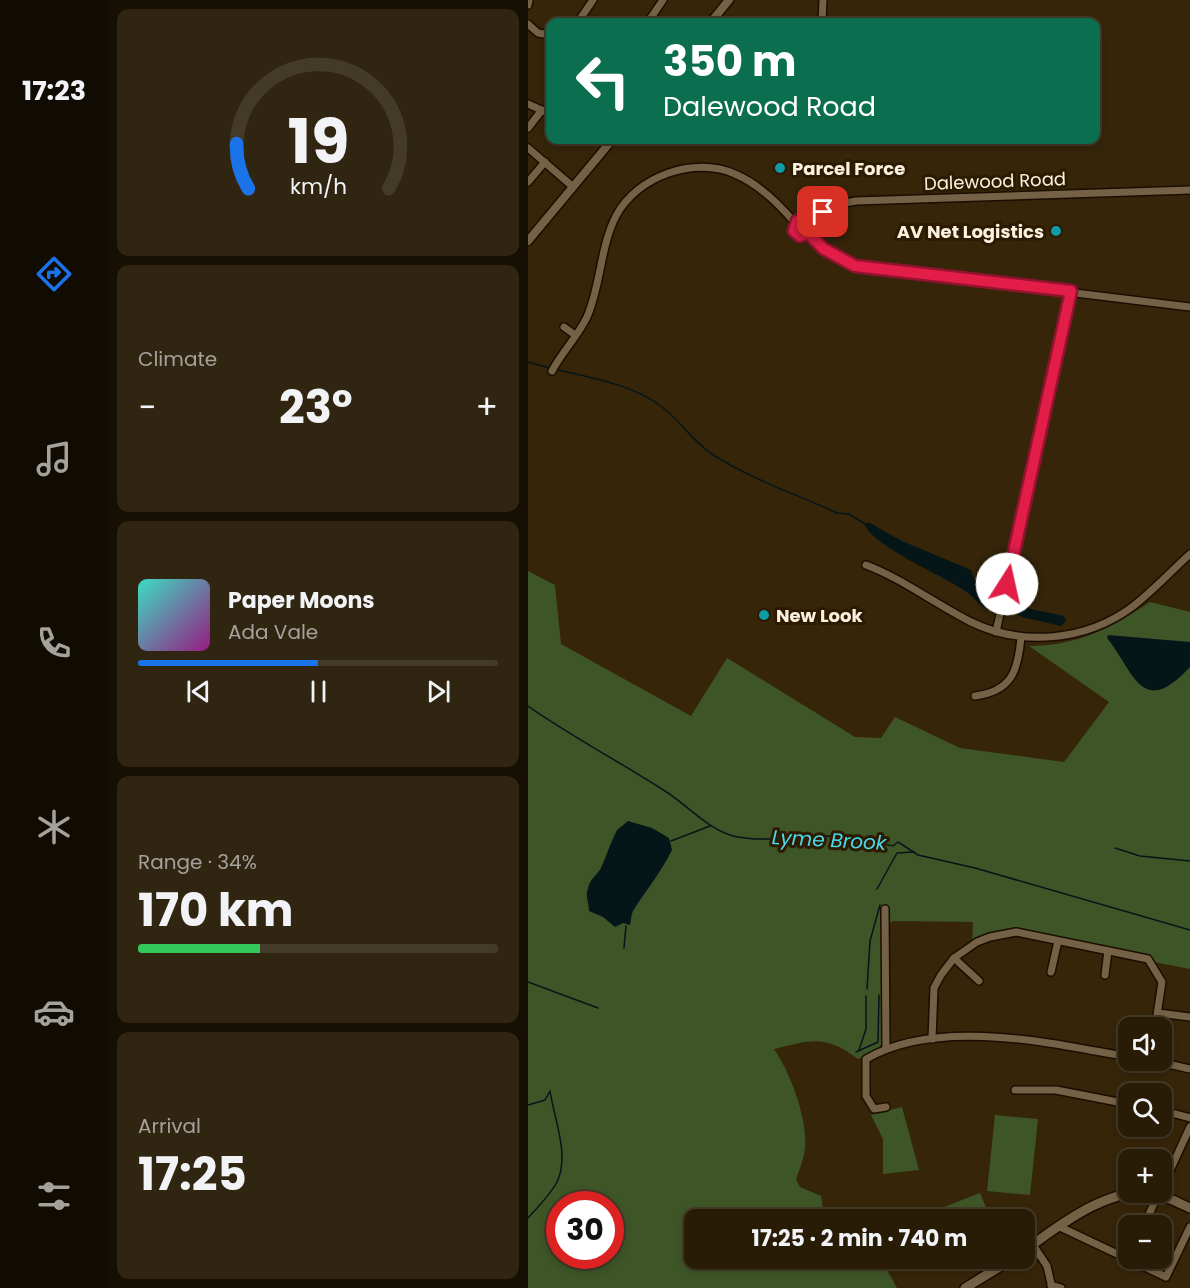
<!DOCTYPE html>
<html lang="en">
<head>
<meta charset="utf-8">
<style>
  :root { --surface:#281c07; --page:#302511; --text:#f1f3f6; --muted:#a5a19b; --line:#443a28; --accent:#1a73e8 }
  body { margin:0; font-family:Poppins,sans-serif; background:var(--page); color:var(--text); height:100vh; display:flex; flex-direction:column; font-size:22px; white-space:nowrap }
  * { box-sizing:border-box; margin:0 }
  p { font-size:20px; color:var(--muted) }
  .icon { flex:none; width:33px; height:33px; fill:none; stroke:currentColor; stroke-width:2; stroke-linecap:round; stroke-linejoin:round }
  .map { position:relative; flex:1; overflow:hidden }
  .drawer { display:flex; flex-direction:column; gap:9px; padding:9px; background:#160f04; width:420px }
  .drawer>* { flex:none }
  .top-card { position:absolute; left:18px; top:18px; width:554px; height:126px; border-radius:12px; box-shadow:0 3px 9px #0003,0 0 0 2px var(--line); background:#0b6e4f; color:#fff; overflow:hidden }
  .buttons { position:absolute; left:590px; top:1017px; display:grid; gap:12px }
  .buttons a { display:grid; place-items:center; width:54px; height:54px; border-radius:12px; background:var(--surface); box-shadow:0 3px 9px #0003,0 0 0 2px var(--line); font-size:30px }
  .speed { position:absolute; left:18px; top:1191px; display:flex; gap:12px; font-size:30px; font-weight:700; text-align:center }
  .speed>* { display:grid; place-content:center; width:78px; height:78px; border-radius:50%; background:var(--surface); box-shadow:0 3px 9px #0003,0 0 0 2px var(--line); line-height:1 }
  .speed .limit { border:9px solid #d22; background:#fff; color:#111 }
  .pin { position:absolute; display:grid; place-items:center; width:51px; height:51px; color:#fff; margin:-26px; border-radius:12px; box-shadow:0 3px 9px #0006 }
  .me { position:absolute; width:66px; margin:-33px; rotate:10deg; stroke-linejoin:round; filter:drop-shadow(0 0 4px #0008) }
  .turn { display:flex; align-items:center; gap:21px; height:126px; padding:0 18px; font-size:27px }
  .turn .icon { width:78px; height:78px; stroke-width:2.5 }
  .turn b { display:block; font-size:42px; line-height:51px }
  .big { font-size:45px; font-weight:700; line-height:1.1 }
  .drawer .widget { flex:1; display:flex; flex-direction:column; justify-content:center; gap:9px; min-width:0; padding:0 21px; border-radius:12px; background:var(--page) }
  .drawer .dial { align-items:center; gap:0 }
  .dial svg { height:156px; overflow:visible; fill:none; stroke:var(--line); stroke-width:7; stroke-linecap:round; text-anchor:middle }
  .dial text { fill:var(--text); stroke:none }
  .song { display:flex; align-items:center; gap:18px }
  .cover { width:72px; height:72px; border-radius:9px; background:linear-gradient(135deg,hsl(170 70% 55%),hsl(310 70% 35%)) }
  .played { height:6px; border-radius:3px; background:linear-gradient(90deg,var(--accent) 50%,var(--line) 50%) }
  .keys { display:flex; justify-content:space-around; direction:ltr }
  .heat { display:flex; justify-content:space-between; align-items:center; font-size:33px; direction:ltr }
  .charge { height:9px; border-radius:4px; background:linear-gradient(90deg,#34c759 34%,var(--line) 0) }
  .trip { position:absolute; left:156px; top:1209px; width:351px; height:60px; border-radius:12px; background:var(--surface); box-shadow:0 3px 9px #0003,0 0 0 2px var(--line); font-weight:700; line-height:60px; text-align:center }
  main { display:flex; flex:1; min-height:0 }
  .tabs { display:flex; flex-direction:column; width:108px; justify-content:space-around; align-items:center; background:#100b03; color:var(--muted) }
  .tabs .icon { width:42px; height:42px }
  .tabs .active { color:var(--accent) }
  .tabs b { font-size:27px; color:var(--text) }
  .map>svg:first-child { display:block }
  .green { fill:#3e5528; fill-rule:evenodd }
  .water { fill:#051618 }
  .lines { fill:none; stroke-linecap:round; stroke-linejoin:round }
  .stream { stroke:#051618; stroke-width:1.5 }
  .minor-casing { stroke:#1b0e00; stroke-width:10 }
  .tertiary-casing { stroke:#1b0e00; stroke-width:11 }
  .secondary-casing { stroke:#1b0e00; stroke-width:12 }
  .minor { stroke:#756145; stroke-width:7 }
  .tertiary { stroke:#756145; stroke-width:8 }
  .secondary { stroke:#756145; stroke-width:9 }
  .route-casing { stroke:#92132f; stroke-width:15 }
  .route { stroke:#e11d48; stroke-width:10 }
  .culture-dot { fill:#0f9aa8; stroke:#2c1b01; stroke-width:2 }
  .labels { text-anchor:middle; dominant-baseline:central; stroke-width:6; stroke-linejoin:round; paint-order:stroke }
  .poi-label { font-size:18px; font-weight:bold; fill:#fcf0e0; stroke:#2c1b01; text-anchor:start }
  .street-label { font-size:18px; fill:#fcf0e0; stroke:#2c1b01 }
  .water-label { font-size:20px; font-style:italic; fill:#4ad9ea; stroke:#2c1b01 }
</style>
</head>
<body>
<main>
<nav class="tabs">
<b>17:23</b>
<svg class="icon active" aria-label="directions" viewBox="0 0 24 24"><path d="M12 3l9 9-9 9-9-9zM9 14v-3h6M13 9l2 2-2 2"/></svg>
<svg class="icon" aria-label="music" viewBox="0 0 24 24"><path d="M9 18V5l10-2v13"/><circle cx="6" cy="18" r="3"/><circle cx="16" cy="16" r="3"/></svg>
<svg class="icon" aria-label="phone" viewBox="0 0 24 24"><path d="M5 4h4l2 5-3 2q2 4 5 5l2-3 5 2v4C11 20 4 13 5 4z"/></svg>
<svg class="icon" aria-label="climate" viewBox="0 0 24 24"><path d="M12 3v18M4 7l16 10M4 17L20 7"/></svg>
<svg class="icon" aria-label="car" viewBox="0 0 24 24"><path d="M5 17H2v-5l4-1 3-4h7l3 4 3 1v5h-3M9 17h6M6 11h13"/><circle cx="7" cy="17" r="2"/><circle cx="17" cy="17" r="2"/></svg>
<svg class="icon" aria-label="filters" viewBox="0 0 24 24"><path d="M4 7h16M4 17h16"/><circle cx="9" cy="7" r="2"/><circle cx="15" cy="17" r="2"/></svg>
</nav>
<section class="drawer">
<div class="widget dial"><svg viewBox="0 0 100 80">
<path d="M14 69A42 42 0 1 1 86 69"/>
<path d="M14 69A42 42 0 0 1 8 46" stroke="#1a73e8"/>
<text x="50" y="56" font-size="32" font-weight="700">19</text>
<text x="50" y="72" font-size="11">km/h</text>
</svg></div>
<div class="widget"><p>Climate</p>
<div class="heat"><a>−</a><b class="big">23°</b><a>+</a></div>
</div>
<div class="widget">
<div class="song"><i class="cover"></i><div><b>Paper Moons</b><p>Ada Vale</p></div></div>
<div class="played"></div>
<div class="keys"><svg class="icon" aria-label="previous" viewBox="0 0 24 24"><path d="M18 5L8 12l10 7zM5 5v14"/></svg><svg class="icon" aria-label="pause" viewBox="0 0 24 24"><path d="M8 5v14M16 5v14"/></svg><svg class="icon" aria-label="next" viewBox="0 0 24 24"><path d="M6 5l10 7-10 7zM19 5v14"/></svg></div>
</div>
<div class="widget"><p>Range · 34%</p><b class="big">170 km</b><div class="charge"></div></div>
<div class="widget"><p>Arrival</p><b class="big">17:25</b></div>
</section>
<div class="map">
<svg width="662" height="1288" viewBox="0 0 662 1288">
  <rect width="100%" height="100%" fill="#362509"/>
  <g class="green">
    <path d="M0,571l27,14 6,59 130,72 36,-58 128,79 26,1 14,-21 65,31 104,14 45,-60 -80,-56c51,-1 80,-17 121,-44l40,10v357l-170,-33h-20l-28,7 1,-21 -80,-1 -4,2v70l-7,1v49l-3,5 -21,11c-33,-25 -46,-19 -84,-10 16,23 34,70 31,99 -1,11 -6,22 -9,32l4,7 21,9 4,23 -131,1v38l187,1 16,29h-369zM32,1204h50v52h-50z"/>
    <path d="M374,1107l17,63 -36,4v-35l-12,-24z"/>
    <path d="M467,1115l43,4 -8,76 -43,-4z"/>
    <path d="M452,1193l11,26h-78z"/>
  </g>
  <g class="water">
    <path d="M336,523h6l32,18 69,29 7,19 12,15 -1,3 -5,1c-6,-5 -11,-11 -16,-15 -22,-17 -95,-45 -104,-70z"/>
    <path d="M492,606c17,5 31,7 44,10l2,5 -5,5 -39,-9 -10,-6z"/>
    <path d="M580,635l82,7v25c-49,53 -56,4 -83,-29z"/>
    <path d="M100,821l24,7 17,10 3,12c-11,22 -27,42 -39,61 -2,4 -2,10 -3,14l-7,-2 -8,4 -12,-10 -14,-6c0,-8 -4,-15 -1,-23 2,-9 9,-13 13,-20 6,-14 10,-26 16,-38z"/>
  </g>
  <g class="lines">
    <g class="stream">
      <path d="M0,362l22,6"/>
      <path d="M27,369c35,9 78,15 107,38 19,14 31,35 50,47 38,25 84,40 125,59l12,1 16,10"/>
      <path d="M0,706c46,32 94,57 140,87 21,14 40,36 65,43 30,7 62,0 92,0 22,0 46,6 68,10l5,-4 20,13 57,13 215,62"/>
      <path d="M143,841l39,-15"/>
      <path d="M587,848l25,8 50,5"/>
      <path d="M349,889l20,-36 17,-1"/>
      <path d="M96,948l2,-22"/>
      <path d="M0,982l70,26"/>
      <path d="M339,989l3,-48 10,-36"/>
      <path d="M331,1050l7,-21v-33"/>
      <path d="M328,1052l22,-10 1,-47"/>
      <path d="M0,1105l17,-5 5,-9c4,28 20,64 7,91 -7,13 -19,25 -29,36"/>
    </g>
    <g class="minor-casing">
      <g id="minor">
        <path d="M0,5l1,-5"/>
        <path d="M50,22l15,-22"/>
        <path d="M120,22l15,-22"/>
        <path d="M294,22l1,-22"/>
        <path d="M0,24l10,9 12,2"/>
        <path d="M0,104l22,10"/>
        <path d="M0,128l14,-18"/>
        <path d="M0,148l44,38"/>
        <path d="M0,182l17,-20"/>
        <circle cx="274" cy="228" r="8"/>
        <path d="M279,222l27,-17 22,-4 334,-11"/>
        <path d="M280,233l16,16 31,17 335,41"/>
        <path d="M36,327l11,8"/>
        <path d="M24,371c10,-19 26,-35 35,-54 14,-32 13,-70 29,-101 21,-40 78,-60 119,-42 24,10 44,30 60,49"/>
        <path d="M338,565c37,14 69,39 105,57 52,25 115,19 161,-15 21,-16 39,-36 58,-53"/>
        <path d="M468,632l75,-341"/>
        <path d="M447,696c37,-5 43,-25 46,-59"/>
        <path d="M357,909l1,139"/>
        <path d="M426,958l25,23"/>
        <path d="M523,972l7,-31"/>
        <path d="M577,975l3,-24"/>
        <path d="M630,1013l32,4"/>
        <path d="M404,1039l2,-51 7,-13 13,-17 23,-16 13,-5 26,-5 132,27 14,23 -7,46"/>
        <path d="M623,1060l39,9"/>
        <path d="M487,1090h41l72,14"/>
        <path d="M358,1107l-12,2 -8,-13v-37c71,-42 185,-16 262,-2"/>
        <path d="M633,1110l29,8"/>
        <path d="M633,1190l29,-63"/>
        <path d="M530,1226l108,51 24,-50"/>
        <path d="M616,1226l14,-32"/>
        <path d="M505,1245l14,21 5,22"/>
        <path d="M523,1285l10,3"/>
      </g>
    </g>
    <g class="tertiary-casing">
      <g id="tertiary">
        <path d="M183,22l18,-22"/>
        <path d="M0,241l84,-101"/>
      </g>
    </g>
    <g class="secondary-casing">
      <g id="secondary">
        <path d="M496,1251c34,-25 91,-70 136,-56 10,3 20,9 30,13"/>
        <path d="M437,1288l49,-30"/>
      </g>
    </g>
    <use href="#minor" class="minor"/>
    <use href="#tertiary" class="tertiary"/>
    <use href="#secondary" class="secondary"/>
  </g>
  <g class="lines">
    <g class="route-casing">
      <path id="route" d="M295,212l-16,10 -10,-1 -3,10 6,5 8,-3 16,16 31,17 216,25 -64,293"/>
    </g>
    <use href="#route" class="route"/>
  </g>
  <g class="culture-dot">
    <circle cx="252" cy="168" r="6"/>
    <circle cx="528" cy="231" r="6"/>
    <circle cx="236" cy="615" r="6"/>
  </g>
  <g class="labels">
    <g class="poi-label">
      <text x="264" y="168">Parcel Force</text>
      <text x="516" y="231" text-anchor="end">AV Net Logistics</text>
      <text x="248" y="615">New Look</text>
    </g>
    <g class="street-label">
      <text transform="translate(467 181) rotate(-2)">Dalewood Road</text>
    </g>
    <g class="water-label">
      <text transform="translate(301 840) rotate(3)">Lyme Brook</text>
    </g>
  </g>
</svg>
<div class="buttons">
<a><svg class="icon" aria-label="sound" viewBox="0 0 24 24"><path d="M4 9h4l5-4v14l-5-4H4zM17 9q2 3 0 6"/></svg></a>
<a><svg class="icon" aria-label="search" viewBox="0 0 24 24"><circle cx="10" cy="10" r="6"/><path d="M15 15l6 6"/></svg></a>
<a>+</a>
<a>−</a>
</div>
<div class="speed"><div class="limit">30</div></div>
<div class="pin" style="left:295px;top:212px;background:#d93025"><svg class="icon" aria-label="arrive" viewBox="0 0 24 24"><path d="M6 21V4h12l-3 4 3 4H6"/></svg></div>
<svg class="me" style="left:479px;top:584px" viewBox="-20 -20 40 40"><circle r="19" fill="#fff"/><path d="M0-13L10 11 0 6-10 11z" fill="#e11d48"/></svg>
<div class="trip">17:25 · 2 min · 740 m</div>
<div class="top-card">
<div class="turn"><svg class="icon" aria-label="left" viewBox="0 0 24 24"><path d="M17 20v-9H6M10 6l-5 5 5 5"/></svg><div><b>350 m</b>Dalewood Road</div></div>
</div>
</div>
</main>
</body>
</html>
